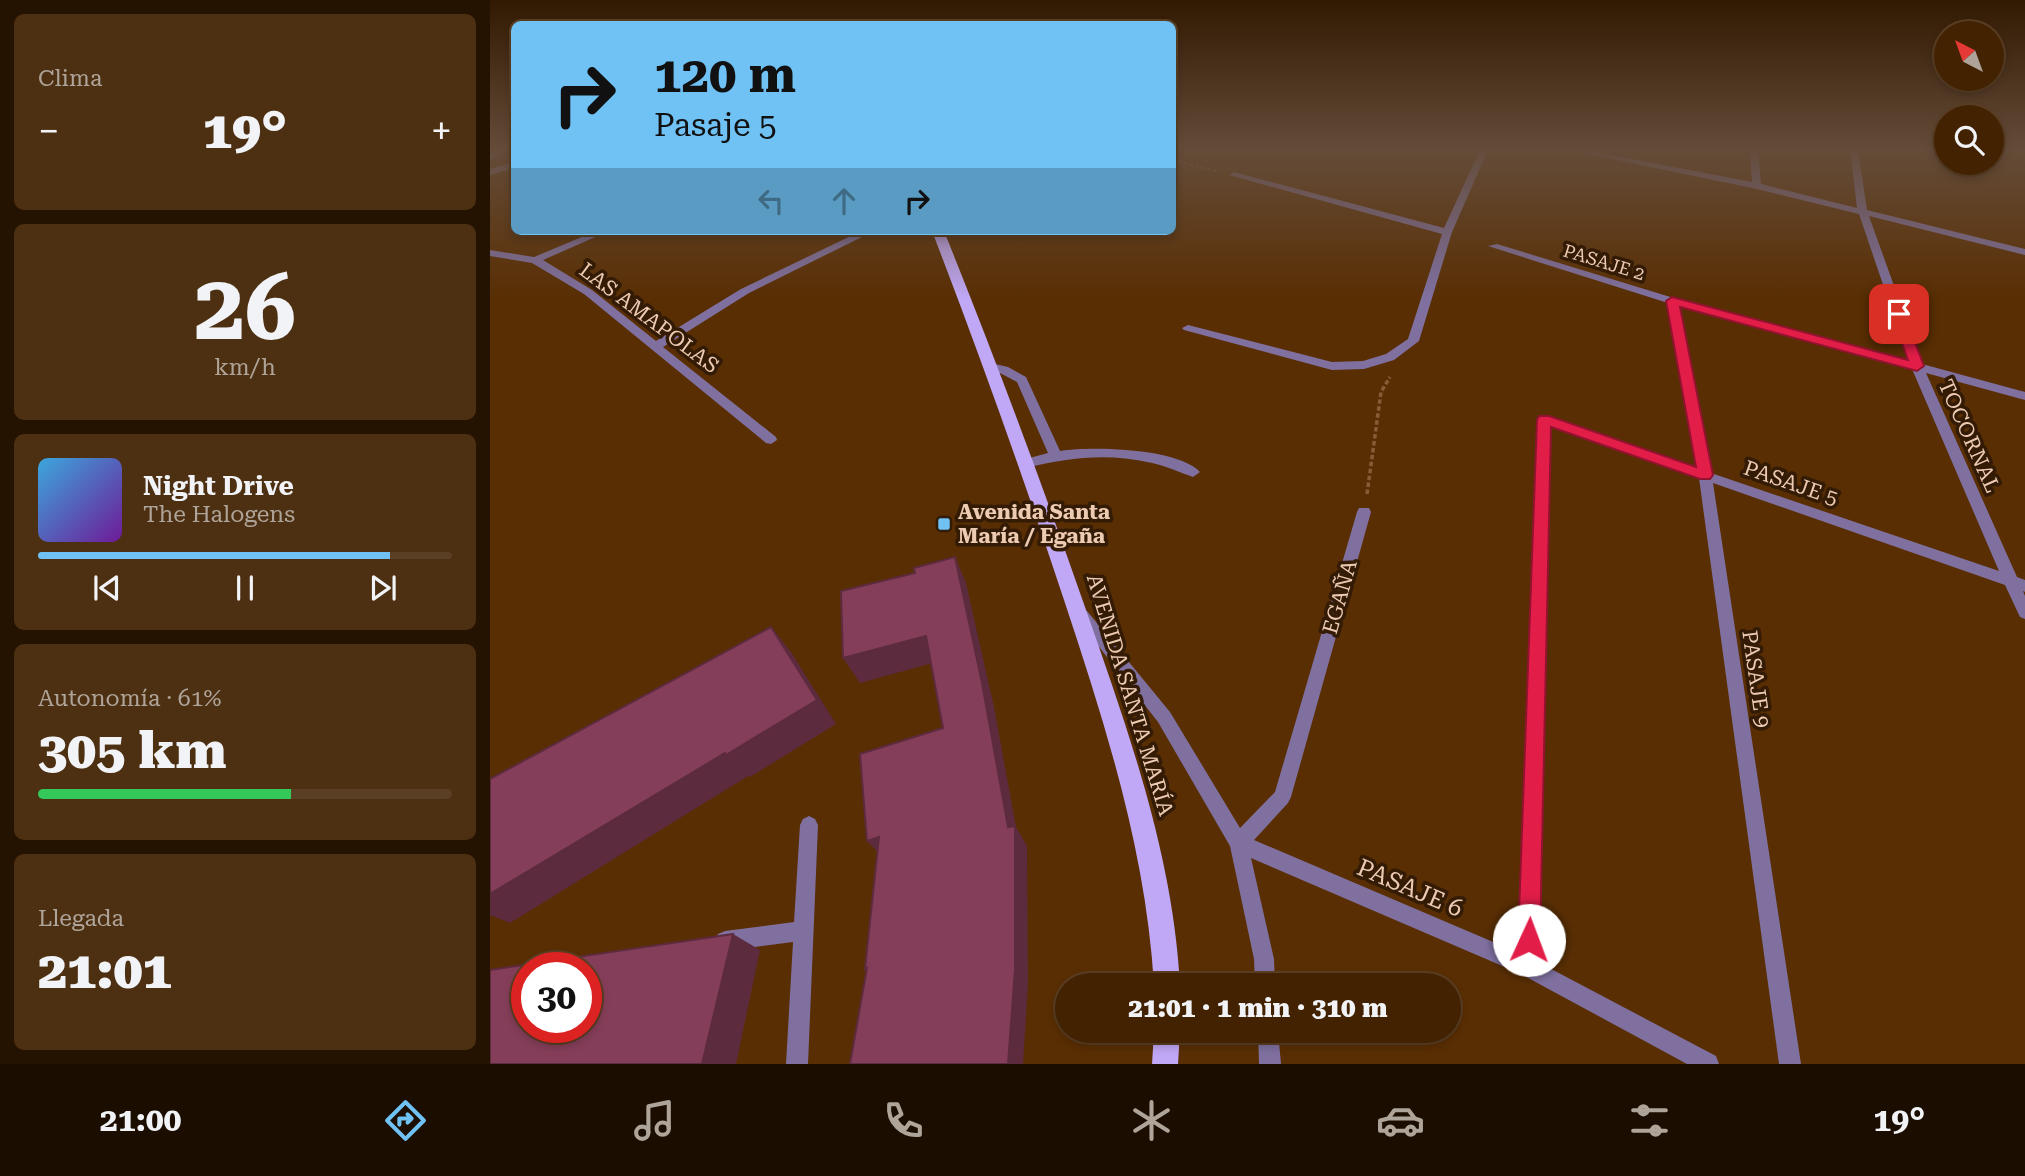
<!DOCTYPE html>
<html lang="es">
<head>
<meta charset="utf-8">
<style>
  :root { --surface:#432202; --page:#4d2f11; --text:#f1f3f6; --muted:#afa499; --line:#5b3f24; --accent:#70c2f4 }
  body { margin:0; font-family:"Roboto Serif",serif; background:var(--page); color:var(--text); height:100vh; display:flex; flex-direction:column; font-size:26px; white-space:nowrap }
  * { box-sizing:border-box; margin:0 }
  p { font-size:23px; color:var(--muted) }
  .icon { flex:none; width:38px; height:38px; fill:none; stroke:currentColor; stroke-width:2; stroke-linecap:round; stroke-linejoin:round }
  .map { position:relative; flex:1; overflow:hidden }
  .drawer { display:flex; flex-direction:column; gap:14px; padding:14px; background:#251301; width:490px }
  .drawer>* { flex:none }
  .guide { position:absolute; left:21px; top:21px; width:665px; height:214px; border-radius:10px; box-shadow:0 4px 10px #0003,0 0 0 2px var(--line); background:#70c2f4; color:#111; overflow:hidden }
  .needle { width:46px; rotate:319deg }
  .fabs { position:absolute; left:1444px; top:21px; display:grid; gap:14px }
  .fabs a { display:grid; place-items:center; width:70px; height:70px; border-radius:50%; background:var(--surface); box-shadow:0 4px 10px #0003,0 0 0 2px var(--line); font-size:35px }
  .speed { position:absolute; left:21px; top:952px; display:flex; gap:14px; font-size:35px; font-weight:700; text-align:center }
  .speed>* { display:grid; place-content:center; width:91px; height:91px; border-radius:50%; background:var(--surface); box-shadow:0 4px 10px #0003,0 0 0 2px var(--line); line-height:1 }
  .speed .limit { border:10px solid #d22; background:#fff; color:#111 }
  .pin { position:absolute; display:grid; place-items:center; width:60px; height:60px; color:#fff; margin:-30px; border-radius:14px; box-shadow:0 4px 10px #0006 }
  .me { position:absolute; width:77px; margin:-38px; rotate:2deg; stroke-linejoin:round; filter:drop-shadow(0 0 5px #0008) }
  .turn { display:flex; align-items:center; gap:24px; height:147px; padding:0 28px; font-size:32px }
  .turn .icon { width:91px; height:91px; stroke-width:2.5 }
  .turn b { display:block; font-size:49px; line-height:60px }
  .lanes { display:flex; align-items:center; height:66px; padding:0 28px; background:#0003; justify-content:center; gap:35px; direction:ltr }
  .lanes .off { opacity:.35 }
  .big { font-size:52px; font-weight:800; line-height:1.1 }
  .drawer .widget { flex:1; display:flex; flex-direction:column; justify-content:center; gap:10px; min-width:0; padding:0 24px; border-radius:10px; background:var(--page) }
  .drawer .dial { align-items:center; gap:0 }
  .dial b { font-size:91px; line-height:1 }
  .song { display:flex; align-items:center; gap:21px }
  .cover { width:84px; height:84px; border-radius:10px; background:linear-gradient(135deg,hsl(200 70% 55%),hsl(280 70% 35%)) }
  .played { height:7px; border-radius:4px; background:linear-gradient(90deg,var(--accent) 85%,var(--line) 85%) }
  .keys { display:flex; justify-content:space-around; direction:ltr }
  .heat { display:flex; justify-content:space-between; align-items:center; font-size:38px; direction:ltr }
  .charge { height:10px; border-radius:5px; background:linear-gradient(90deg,#34c759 61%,var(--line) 0) }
  .trip { position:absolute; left:565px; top:973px; width:406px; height:70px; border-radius:35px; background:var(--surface); box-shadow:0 4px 10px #0003,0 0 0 2px var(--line); font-weight:800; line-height:70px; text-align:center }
  .dock { display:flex; height:112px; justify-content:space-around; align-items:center; background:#1b0e01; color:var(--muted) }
  .dock .icon { width:49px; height:49px }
  .dock .selected { color:var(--accent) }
  .dock b { font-size:32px; color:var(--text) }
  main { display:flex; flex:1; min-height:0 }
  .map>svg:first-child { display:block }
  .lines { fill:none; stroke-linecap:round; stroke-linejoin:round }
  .path-far1 { stroke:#855d38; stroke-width:2.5; stroke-dasharray:3.5 2.5; stroke-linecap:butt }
  .path { stroke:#855d38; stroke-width:3.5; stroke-dasharray:4.5 2.5; stroke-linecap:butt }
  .lane { fill:#7f70a0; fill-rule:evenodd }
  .street { fill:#7f70a0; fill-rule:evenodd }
  .primary { fill:#c0a8f6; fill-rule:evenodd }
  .shaded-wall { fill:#5d2b3e }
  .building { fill:#853e59; stroke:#5d2b3e; stroke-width:2; fill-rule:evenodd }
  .route { fill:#e11d48; stroke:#92132f; stroke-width:2 }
  .poi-dot { fill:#70c2f4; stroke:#331b06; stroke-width:2.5 }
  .labels { text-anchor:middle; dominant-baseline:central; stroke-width:7; stroke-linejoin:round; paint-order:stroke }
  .far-street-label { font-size:18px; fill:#edcbb2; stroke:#331b06 }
  .street-label { font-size:21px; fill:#edcbb2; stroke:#331b06 }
  .poi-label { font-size:21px; font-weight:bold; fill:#edcbb2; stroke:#331b06; text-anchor:start }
  .near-street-label { font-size:24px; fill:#edcbb2; stroke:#331b06 }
</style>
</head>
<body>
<main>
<section class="drawer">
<div class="widget"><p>Clima</p>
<div class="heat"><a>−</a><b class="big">19°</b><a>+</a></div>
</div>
<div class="widget dial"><b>26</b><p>km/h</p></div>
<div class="widget">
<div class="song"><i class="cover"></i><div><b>Night Drive</b><p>The Halogens</p></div></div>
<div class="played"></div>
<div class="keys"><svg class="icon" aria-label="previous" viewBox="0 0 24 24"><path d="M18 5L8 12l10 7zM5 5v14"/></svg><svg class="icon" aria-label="pause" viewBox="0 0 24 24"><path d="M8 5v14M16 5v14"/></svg><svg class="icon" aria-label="next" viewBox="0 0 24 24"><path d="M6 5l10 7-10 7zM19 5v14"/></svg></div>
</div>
<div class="widget"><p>Autonomía · 61%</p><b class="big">305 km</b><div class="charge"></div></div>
<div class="widget"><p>Llegada</p><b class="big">21:01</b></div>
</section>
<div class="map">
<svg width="1535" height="1064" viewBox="0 0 1535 1064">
  <rect width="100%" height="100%" fill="#592e03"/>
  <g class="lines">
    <path class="path-far1" d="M682,160l44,11"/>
    <path class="path" d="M877,494l14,-102 9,-15"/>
    <g class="lane">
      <path d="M501,363l17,4 18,10 34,74c31,-5 118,-3 140,21l-7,5c-14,-5 -27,-11 -41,-14 -42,-10 -84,-6 -125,5l-5,-2 -2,-3 2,-3 26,-7 -31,-71 -17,-9 -13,-3v-6z"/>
      <path d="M319,816l6,3 3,6 -10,239h-22l7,-122 -68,9 -7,-3 -3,-7 3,-7 7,-3 69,-9 6,-97 3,-6z"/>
    </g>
    <g class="street">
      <path d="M5,150h9l-14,11v-7z"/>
      <path d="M990,150h8l-36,82 -33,109 -25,19 -30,9 -32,1 -148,-40 -2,-2 6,-3 144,37 31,-1 23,-7 22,-15 34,-105 -213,-59 5,-3 210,56z"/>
      <path d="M1078,150h18l166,32 -2,-32h8l3,34 96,24 -7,-58h8l9,60 158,39v6l-156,-39 53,148 103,28v8l-99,-27 91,204 8,3v12l-2,-1 2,5v23l-5,-2 -15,-32 -292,-102 88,581h-22l-80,-586 -149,-51 -12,535 178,94 3,8h-32l-166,-90 -270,-116 23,101 1,26h-20l-1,-26 -24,-113 -72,-124 -84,-107 3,-4 5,-2 5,2 83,101 70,116 35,-36 82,-280 2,-4h10l2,4 -80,285 -3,6 -34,37 265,113 19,-533 2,-3h8l149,51 -29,-165 -180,-57 9,-2 180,55 232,62 -50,-147 -102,-25zM1189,306l233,63 87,202 -288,-98z"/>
      <path d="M24,162v6l-24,7v-6z"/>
      <path d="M106,231h13l-66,29 49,30 64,51 85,-52 120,-58h13l-125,62 -86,54 113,90 1,3 -6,4 -5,-1 -182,-149 -52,-31 -42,-7v-6l44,7z"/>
      <path d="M768,1031h20l3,33h-22z"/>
    </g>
    <g class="primary">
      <path d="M442,231h12c50,124 97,250 141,376 43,123 88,247 95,378h-26c-8,-134 -48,-258 -90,-385 -41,-124 -85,-247 -132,-369z"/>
      <path d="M664,1031h26l-2,33h-26z"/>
    </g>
  </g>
  <g class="shaded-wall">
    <path d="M465,557l11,26 28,124 22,120 11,19 1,138 -5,80h-15v-237z"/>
    <path d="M281,627l20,25 45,72 -86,53 -2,-1 -238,147 -20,-8v-21z"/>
    <path d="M436,636l14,25 -80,22 -17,-25z"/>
    <path d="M389,837l7,24 -19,-20z"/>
    <path d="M243,934l27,16 -24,114h-34z"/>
  </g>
  <g class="building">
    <path d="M465,557l27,126 26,144 7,-1v143l-7,95h-158l17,-96 -2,1 14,-132 -12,4 -7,-87 83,-26 -17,-92 -83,22 -2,-67 74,-18 -1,-5z"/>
    <path d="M281,627l46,73 -91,55 -1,-2 -235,141v-115z"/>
    <path d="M243,934l-31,130h-212v-94zM37,968h59v59h-59z"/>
  </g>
  <linearGradient id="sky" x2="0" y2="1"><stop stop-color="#311902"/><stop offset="0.5" stop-color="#644c39"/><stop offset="1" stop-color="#644c39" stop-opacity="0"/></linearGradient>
  <rect width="1535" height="299" fill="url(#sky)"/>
  <path class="route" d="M1182,297l236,63 -16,-46 2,-3h9l21,55 -7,5 -237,-64 33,168 -3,4h-10l-149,-52 -11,513 -3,7 -8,4 -8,-4 -3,-7 19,-520 2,-4h10l147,51 -30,-166z"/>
  <rect class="poi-dot" x="447" y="517" width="14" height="14" rx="3.5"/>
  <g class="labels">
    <g class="far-street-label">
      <text transform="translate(1114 262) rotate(17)">PASAJE 2</text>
    </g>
    <g class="street-label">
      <text transform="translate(159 318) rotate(37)">LAS AMAPOLAS</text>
      <text transform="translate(1479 436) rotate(66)">TOCORNAL</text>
      <text transform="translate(1301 483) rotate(19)">PASAJE 5</text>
      <text transform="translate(850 597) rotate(-74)">EGAÑA</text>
      <text transform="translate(1266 679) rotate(82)">PASAJE 9</text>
      <text transform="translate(640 695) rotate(73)">AVENIDA SANTA MARÍA</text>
    </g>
    <g class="poi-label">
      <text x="468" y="512">Avenida Santa<tspan x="468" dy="24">María / Egaña</tspan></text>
    </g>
    <g class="near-street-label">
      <text transform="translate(920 888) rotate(23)">PASAJE 6</text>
    </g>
  </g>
</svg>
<div class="fabs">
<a><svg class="needle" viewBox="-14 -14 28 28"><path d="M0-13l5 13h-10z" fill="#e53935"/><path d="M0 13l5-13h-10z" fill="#afa499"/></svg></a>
<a><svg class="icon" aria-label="search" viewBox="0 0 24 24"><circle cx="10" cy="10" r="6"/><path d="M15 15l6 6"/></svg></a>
</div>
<div class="speed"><div class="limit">30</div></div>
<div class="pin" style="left:1409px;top:314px;background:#d93025"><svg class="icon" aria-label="arrive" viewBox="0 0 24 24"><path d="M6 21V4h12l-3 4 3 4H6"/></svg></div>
<svg class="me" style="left:1039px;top:940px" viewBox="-20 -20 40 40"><circle r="19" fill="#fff"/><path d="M0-13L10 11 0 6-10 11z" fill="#e11d48"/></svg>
<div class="trip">21:01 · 1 min · 310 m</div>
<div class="guide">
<div class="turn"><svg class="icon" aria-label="right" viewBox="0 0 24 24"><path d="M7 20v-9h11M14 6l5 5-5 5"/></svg><div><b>120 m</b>Pasaje 5</div></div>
<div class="lanes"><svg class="icon off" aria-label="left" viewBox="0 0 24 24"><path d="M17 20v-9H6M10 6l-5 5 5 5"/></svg><svg class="icon off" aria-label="ahead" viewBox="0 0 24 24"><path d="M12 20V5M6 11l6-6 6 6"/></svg><svg class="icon" aria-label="right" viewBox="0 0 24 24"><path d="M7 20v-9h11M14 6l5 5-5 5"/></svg></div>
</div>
</div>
</main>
<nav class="dock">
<b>21:00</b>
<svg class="icon selected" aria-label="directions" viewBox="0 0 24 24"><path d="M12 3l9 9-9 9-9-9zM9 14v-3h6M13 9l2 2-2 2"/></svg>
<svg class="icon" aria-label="music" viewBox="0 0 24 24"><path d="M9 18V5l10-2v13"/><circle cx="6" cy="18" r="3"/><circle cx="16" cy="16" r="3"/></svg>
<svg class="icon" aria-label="phone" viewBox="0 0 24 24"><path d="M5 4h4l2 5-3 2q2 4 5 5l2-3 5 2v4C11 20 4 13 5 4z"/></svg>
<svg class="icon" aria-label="climate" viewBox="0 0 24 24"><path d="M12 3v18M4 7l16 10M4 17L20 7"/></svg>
<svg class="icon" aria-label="car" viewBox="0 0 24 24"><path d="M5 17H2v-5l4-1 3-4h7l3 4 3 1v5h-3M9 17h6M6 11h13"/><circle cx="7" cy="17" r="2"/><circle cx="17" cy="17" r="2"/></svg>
<svg class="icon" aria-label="filters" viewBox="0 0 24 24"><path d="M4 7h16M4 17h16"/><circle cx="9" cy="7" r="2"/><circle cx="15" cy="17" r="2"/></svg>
<b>19°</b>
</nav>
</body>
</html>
